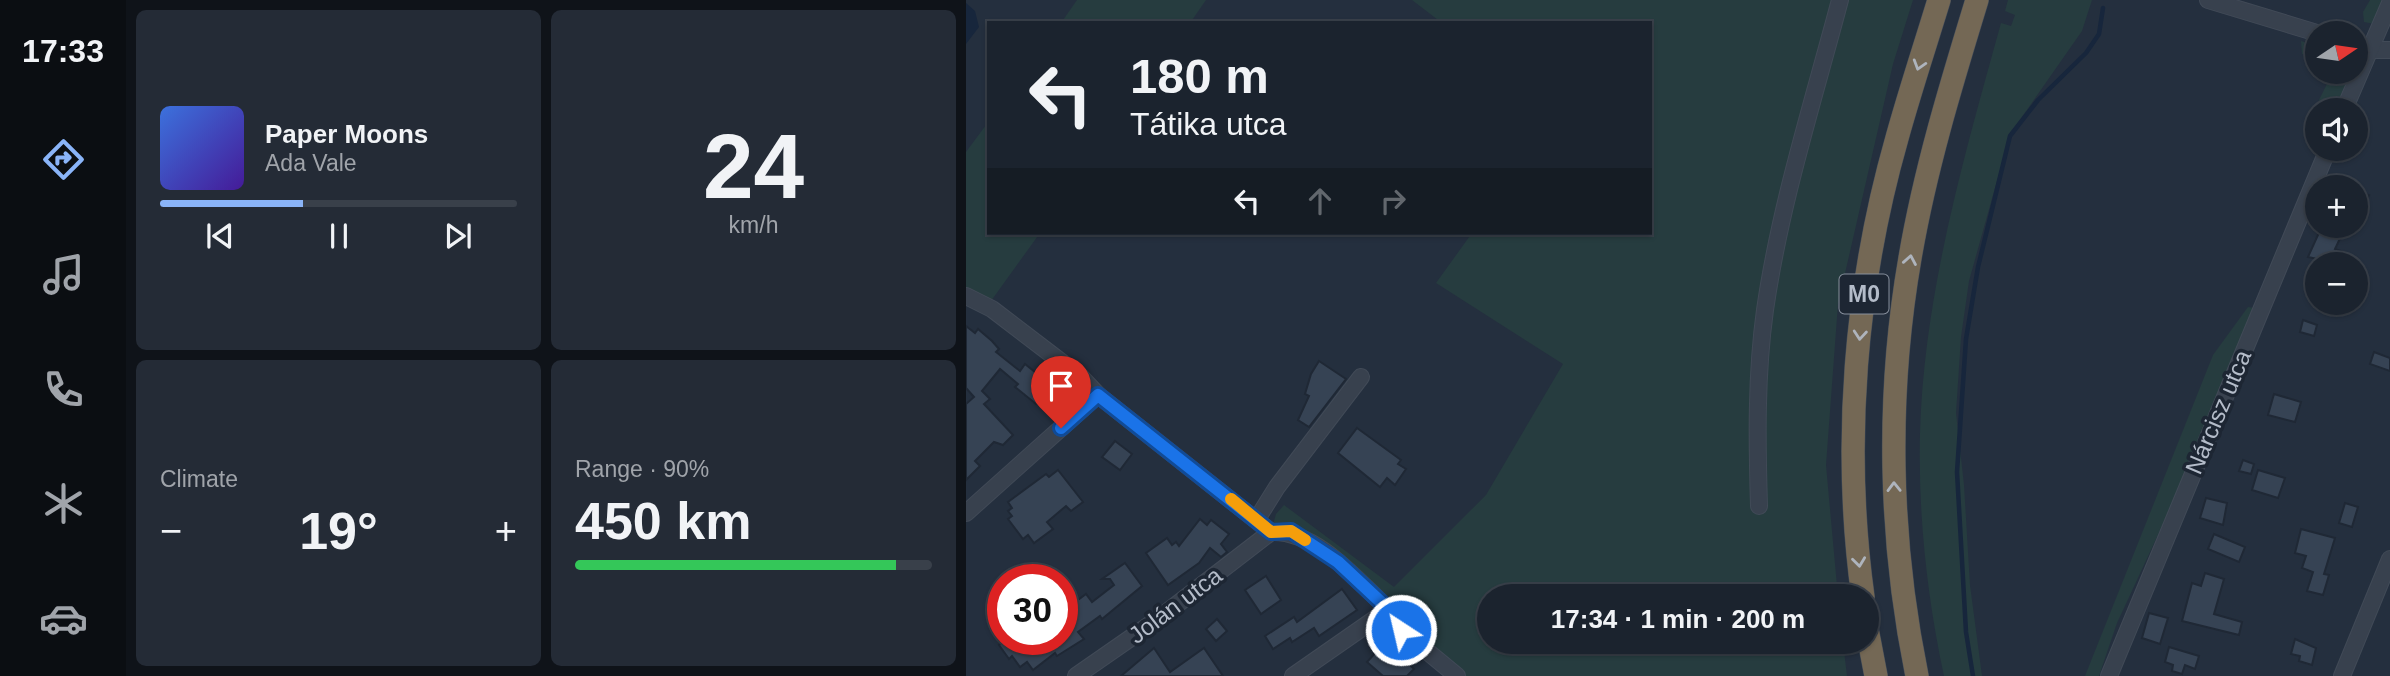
<!DOCTYPE html>
<html lang="en">
<head>
<meta charset="utf-8">
<style>
  :root { --surface:#1b232e; --page:#242b36; --text:#f1f3f6; --muted:#a0a4aa; --line:#39404a; --accent:#8ab4f8 }
  body { margin:0; font-family:Arial,sans-serif; background:var(--page); color:var(--text); height:100vh; display:flex; flex-direction:column; font-size:26px; white-space:nowrap }
  * { box-sizing:border-box; margin:0 }
  p { font-size:23px; color:var(--muted) }
  .icon { flex:none; width:38px; height:38px; fill:none; stroke:currentColor; stroke-width:2; stroke-linecap:round; stroke-linejoin:round }
  .map { position:relative; flex:1; overflow:hidden }
  .sheet { display:flex; flex-direction:column; gap:10px; padding:10px; background:#0f1319; width:840px }
  .sheet>* { flex:none }
  .guide { position:absolute; left:21px; top:21px; width:665px; height:214px; border-radius:0px; box-shadow:0 2px 5px #0004,0 0 0 2px var(--line); background:#1b232e; color:var(--text); overflow:hidden }
  .needle { width:46px; rotate:77deg }
  .buttons { position:absolute; left:1339px; top:21px; display:grid; gap:14px }
  .buttons a { display:grid; place-items:center; width:63px; height:63px; border-radius:50%; background:var(--surface); box-shadow:0 2px 5px #0004,0 0 0 2px var(--line); font-size:35px }
  .speed { position:absolute; left:21px; top:564px; display:flex; gap:14px; font-size:35px; font-weight:700; text-align:center }
  .speed>* { display:grid; place-content:center; width:91px; height:91px; border-radius:50%; background:var(--surface); box-shadow:0 2px 5px #0004,0 0 0 2px var(--line); line-height:1 }
  .speed .limit { border:10px solid #d22; background:#fff; color:#111 }
  .pin { position:absolute; display:grid; place-items:center; width:60px; height:60px; color:#fff; margin:-72px -30px; border-radius:50% 50% 50% 0; rotate:-45deg; box-shadow:0 0 7px #0007 }
  .pin .icon { rotate:45deg }
  .me { position:absolute; width:77px; margin:-38px; rotate:325deg; stroke-linejoin:round; filter:drop-shadow(0 0 5px #0008) }
  .turn { display:flex; align-items:center; gap:24px; height:147px; padding:0 28px; font-size:32px }
  .turn .icon { width:91px; height:91px; stroke-width:2.5 }
  .turn b { display:block; font-size:49px; line-height:60px }
  .lanes { display:flex; align-items:center; height:66px; padding:0 28px; background:#0003; justify-content:center; gap:35px; direction:ltr }
  .lanes .off { opacity:.35 }
  .big { font-size:52px; font-weight:700; line-height:1.1 }
  .sheet .widget { flex:1; display:flex; flex-direction:column; justify-content:center; gap:10px; min-width:0; padding:0 24px; border-radius:10px; background:var(--page) }
  .sheet .dial { align-items:center; gap:0 }
  .dial b { font-size:91px; line-height:1 }
  .song { display:flex; align-items:center; gap:21px }
  .cover { width:84px; height:84px; border-radius:10px; background:linear-gradient(135deg,hsl(220 70% 55%),hsl(260 70% 35%)) }
  .played { height:7px; border-radius:4px; background:linear-gradient(90deg,var(--accent) 40%,var(--line) 40%) }
  .keys { display:flex; justify-content:space-around; direction:ltr }
  .heat { display:flex; justify-content:space-between; align-items:center; font-size:38px; direction:ltr }
  .charge { height:10px; border-radius:5px; background:linear-gradient(90deg,#34c759 90%,var(--line) 0) }
  .sheet .tiles { flex:1; display:grid; gap:10px; grid-template-columns:repeat(2,1fr) }
  .trip { position:absolute; left:511px; top:584px; width:402px; height:70px; border-radius:35px; background:var(--surface); box-shadow:0 2px 5px #0004,0 0 0 2px var(--line); font-weight:700; line-height:70px; text-align:center }
  main { display:flex; flex:1; min-height:0 }
  .dock { display:flex; flex-direction:column; width:126px; justify-content:space-around; align-items:center; background:#0b0e12; color:var(--muted) }
  .dock .icon { width:49px; height:49px }
  .dock .selected { color:var(--accent) }
  .dock b { font-size:32px; color:var(--text) }
  .map>svg:first-child { display:block }
  .green { fill:#263c3f }
  .water { fill:#17263c }
  .lines { fill:none; stroke-linecap:round; stroke-linejoin:round }
  .stream { stroke:#17263c; stroke-width:4.5 }
  .building { fill:#364354; stroke:#1f2835; stroke-width:2 }
  .minor-casing { stroke:#414a57; stroke-width:18 }
  .highway-casing { stroke:#434c59; stroke-width:24 }
  .minor { stroke:#38414e; stroke-width:16 }
  .highway { stroke:#746855; stroke-width:23 }
  .oneway { stroke:#aeb4bd }
  .route-casing { stroke:#114b97; stroke-width:18 }
  .route { stroke:#1a73e8; stroke-width:12 }
  .slow { stroke:#f59e0b; stroke-width:12 }
  .labels { text-anchor:middle; dominant-baseline:central; stroke-width:7; stroke-linejoin:round; paint-order:stroke }
  .shield { fill:#1d2633; stroke:#878f9c; stroke-width:2 }
  .shield-label { font-size:23px; font-weight:bold; fill:#b4bcc9 }
  .street-label { font-size:24px; fill:#b4bcc9; stroke:#1d2633 }
</style>
</head>
<body>
<main>
<nav class="dock">
<b>17:33</b>
<svg class="icon selected" aria-label="directions" viewBox="0 0 24 24"><path d="M12 3l9 9-9 9-9-9zM9 14v-3h6M13 9l2 2-2 2"/></svg>
<svg class="icon" aria-label="music" viewBox="0 0 24 24"><path d="M9 18V5l10-2v13"/><circle cx="6" cy="18" r="3"/><circle cx="16" cy="16" r="3"/></svg>
<svg class="icon" aria-label="phone" viewBox="0 0 24 24"><path d="M5 4h4l2 5-3 2q2 4 5 5l2-3 5 2v4C11 20 4 13 5 4z"/></svg>
<svg class="icon" aria-label="climate" viewBox="0 0 24 24"><path d="M12 3v18M4 7l16 10M4 17L20 7"/></svg>
<svg class="icon" aria-label="car" viewBox="0 0 24 24"><path d="M5 17H2v-5l4-1 3-4h7l3 4 3 1v5h-3M9 17h6M6 11h13"/><circle cx="7" cy="17" r="2"/><circle cx="17" cy="17" r="2"/></svg>
</nav>
<section class="sheet">
<div class="tiles">
<div class="widget">
<div class="song"><i class="cover"></i><div><b>Paper Moons</b><p>Ada Vale</p></div></div>
<div class="played"></div>
<div class="keys"><svg class="icon" aria-label="previous" viewBox="0 0 24 24"><path d="M18 5L8 12l10 7zM5 5v14"/></svg><svg class="icon" aria-label="pause" viewBox="0 0 24 24"><path d="M8 5v14M16 5v14"/></svg><svg class="icon" aria-label="next" viewBox="0 0 24 24"><path d="M6 5l10 7-10 7zM19 5v14"/></svg></div>
</div>
<div class="widget dial"><b>24</b><p>km/h</p></div>
<div class="widget"><p>Climate</p>
<div class="heat"><a>−</a><b class="big">19°</b><a>+</a></div>
</div>
<div class="widget"><p>Range · 90%</p><b class="big">450 km</b><div class="charge"></div></div>
</div>
</section>
<div class="map">
<svg width="1424" height="676" viewBox="0 0 1424 676">
  <rect width="100%" height="100%" fill="#242f3e"/>
  <g class="green">
    <path d="M111,0h129l-16,23h-129z"/>
    <path d="M446,0h501l-20,64 -55,240 -12,161 12,132h-349v45h354l4,34h-390l-119,-114 -67,-30 5,-18 8,-9 110,82 92,-92 77,-131 -127,-81 36,-50h178v-210h-208z"/>
    <path d="M1042,0h84l-10,31 -72,103 -41,147 -8,56 -5,76 8,72 6,100 12,91h-38c-17,-79 -26,-162 -24,-243 4,-140 44,-276 81,-410l10,3 4,-11 -10,-4z"/>
    <path d="M1404,0h12l1,4 -8,20 -11,-2 -1,-10z"/>
    <path d="M1335,41l16,5v11l-15,-3z"/>
    <path d="M1367,72h14l-3,6 3,8 -9,24h-17l-2,-10z"/>
    <path d="M23,121v112h51l-49,68 -25,-12v-137z"/>
    <path d="M1282,307l7,1 -92,216 -46,99 -18,53h-14l128,-321z"/>
  </g>
  <path class="water" d="M0,3l9,8 4,16 -13,17z"/>
  <g class="lines">
    <path class="stream" d="M1007,676l-7,-44 -9,-160 9,-133 12,-72 32,-131 28,-36 48,-47 13,-19 4,-26"/>
  </g>
  <g class="building">
    <path d="M1390,190l13,5 -4,11 -9,-4z"/>
    <path d="M1356,226h24l-11,23 11,4 -3,11h-24l-1,-5 -10,-2z"/>
    <path d="M1337,320l14,5 -3,11 -14,-4z"/>
    <path d="M0,326l9,7 3,-4 14,12 7,8 -3,3 24,19 5,-7 32,26 -12,15 -6,-4 -3,3 -21,-17 3,-3 -18,-15 -18,22 8,8 -6,5 29,31 -10,10 -9,-3 -19,19 5,5 -14,14v-76l8,-7 -8,-9z"/>
    <path d="M1408,352l16,6v13l-20,-7z"/>
    <path d="M353,361l27,18 -37,48 -11,-7 11,-24 -4,-2 6,-20z"/>
    <path d="M1308,394l27,8 -6,20 -27,-7z"/>
    <path d="M391,428l44,32 -3,4 8,5 -11,16 -8,-7 -7,9 -42,-34z"/>
    <path d="M149,441l17,13 -12,16 -18,-13z"/>
    <path d="M1277,460l11,4 -3,10 -12,-3z"/>
    <path d="M92,470l25,32 -12,9 -5,-5 -19,16 6,7 -19,14 -6,-8 -5,4 -15,-20 4,-3 -4,-5 4,-3 -4,-6 38,-28 3,3z"/>
    <path d="M1292,470l27,8 -7,20 -26,-8z"/>
    <path d="M1240,498l21,5 -4,22 -23,-7z"/>
    <path d="M1379,503l13,4 -6,20 -13,-4z"/>
    <path d="M234,519l7,6 4,-5 18,14 -8,10 6,8 -6,5 -11,-9 -11,15 -31,22 -22,-32 21,-15 5,7 4,-3 3,4z"/>
    <path d="M1335,529l34,9 -11,36 5,1 -6,20 -16,-4 6,-19 -11,-4 4,-12 -11,-3z"/>
    <path d="M1248,534l31,13 -6,15 -31,-13z"/>
    <path d="M159,563l17,23 -40,33 -2,-3 -22,16 6,7 -27,17 -2,-3 -22,17 -6,-8 -7,5 -8,-11 -3,3 -10,-14 8,-6h55v-27l24,-18 6,8 22,-17 -4,-6h-8z"/>
    <path d="M1239,573l19,6 -10,35 28,8 -3,13 -57,-14 10,-38 9,3z"/>
    <path d="M300,576l15,24 -20,14 -16,-24z"/>
    <path d="M376,589l15,21 -38,26 -5,-8 -22,14 -2,-4 -17,11 -8,-13 29,-19 3,5z"/>
    <path d="M1183,613l19,5 -8,26 -18,-6z"/>
    <path d="M251,619l10,12 -11,10 -10,-12z"/>
    <path d="M1329,639l21,9 -4,17 -13,-4 1,-5 -9,-2z"/>
    <path d="M420,641l28,28 -7,7h-24l-16,-14z"/>
    <path d="M1203,647l30,9 -4,13 -10,-4 -3,9 -10,-3 1,-6 -8,-3z"/>
    <path d="M188,648l16,24 34,-24 19,28h-102z"/>
  </g>
  <g class="lines">
    <g class="minor-casing">
      <g id="minor">
        <path d="M1242,0l109,33"/>
        <path d="M1390,45l14,5h20"/>
        <path d="M1378,110l46,-107"/>
        <path d="M0,296l26,13 89,68 17,18 173,137c44,-2 84,46 114,74l-3,8 75,62"/>
        <path d="M793,506c-2,-65 -3,-131 6,-196 15,-105 48,-208 75,-310"/>
        <path d="M0,513l132,-118"/>
        <path d="M291,519l20,-32 84,-110"/>
        <path d="M110,676l82,-57 113,-87"/>
        <path d="M327,676l89,-62"/>
        <path d="M1143,676l219,-527"/>
        <path d="M1376,676l48,-117"/>
      </g>
    </g>
    <g class="highway-casing">
      <g id="highway">
        <path d="M897,597c-21,-152 -8,-312 34,-459 13,-47 28,-92 42,-138"/>
        <path d="M901,629l9,47"/>
        <path d="M951,676c-28,-137 -31,-280 -7,-418 15,-88 41,-173 67,-258"/>
      </g>
    </g>
    <use href="#minor" class="minor"/>
    <use href="#highway" class="highway"/>
  </g>
  <defs><path id="oneway-chevron" d="M-2-3.5L2.5 0L-2 3.5" fill="none" stroke-width="1.6" stroke-linecap="round" stroke-linejoin="round" transform="scale(1.75)"/></defs>
  <g class="oneway">
    <use href="#oneway-chevron" transform="translate(953 65) rotate(107)"/>
    <use href="#oneway-chevron" transform="translate(944 260) rotate(-80)"/>
    <use href="#oneway-chevron" transform="translate(894 335) rotate(95)"/>
    <use href="#oneway-chevron" transform="translate(928 487) rotate(-91)"/>
    <use href="#oneway-chevron" transform="translate(893 562) rotate(83)"/>
  </g>
  <g class="lines">
    <g class="route-casing">
      <path id="route" d="M95,428l37,-33 173,137 20,-1 47,31 47,44 -3,8 19,16"/>
    </g>
    <use href="#route" class="route"/>
    <path class="slow" d="M265,499l40,33 20,-1 14,9"/>
  </g>
  <g class="labels">
    <rect class="shield" x="873.5" y="274.5" width="49" height="39" rx="5"/>
    <g class="shield-label">
      <text x="898" y="294">M0</text>
    </g>
    <g class="street-label">
      <text transform="translate(1252 412) rotate(-67)">Nárcisz utca</text>
      <text transform="translate(209 605) rotate(-37)">Jolán utca</text>
    </g>
  </g>
</svg>
<div class="buttons">
<a><svg class="needle" viewBox="-14 -14 28 28"><path d="M0-13l5 13h-10z" fill="#e53935"/><path d="M0 13l5-13h-10z" fill="#a0a4aa"/></svg></a>
<a><svg class="icon" aria-label="sound" viewBox="0 0 24 24"><path d="M4 9h4l5-4v14l-5-4H4zM17 9q2 3 0 6"/></svg></a>
<a>+</a>
<a>−</a>
</div>
<div class="speed"><div class="limit">30</div></div>
<div class="pin" style="left:95px;top:428px;background:#d93025"><svg class="icon" aria-label="arrive" viewBox="0 0 24 24"><path d="M6 21V4h12l-3 4 3 4H6"/></svg></div>
<svg class="me" style="left:435px;top:630px" viewBox="-20 -20 40 40"><circle r="17" fill="#1a73e8" stroke="#fff" stroke-width="3"/><path d="M0-11L8 9 0 5-8 9z" fill="#fff"/></svg>
<div class="trip">17:34 · 1 min · 200 m</div>
<div class="guide">
<div class="turn"><svg class="icon" aria-label="left" viewBox="0 0 24 24"><path d="M17 20v-9H6M10 6l-5 5 5 5"/></svg><div><b>180 m</b>Tátika utca</div></div>
<div class="lanes"><svg class="icon" aria-label="left" viewBox="0 0 24 24"><path d="M17 20v-9H6M10 6l-5 5 5 5"/></svg><svg class="icon off" aria-label="ahead" viewBox="0 0 24 24"><path d="M12 20V5M6 11l6-6 6 6"/></svg><svg class="icon off" aria-label="right" viewBox="0 0 24 24"><path d="M7 20v-9h11M14 6l5 5-5 5"/></svg></div>
</div>
</div>
</main>
</body>
</html>
